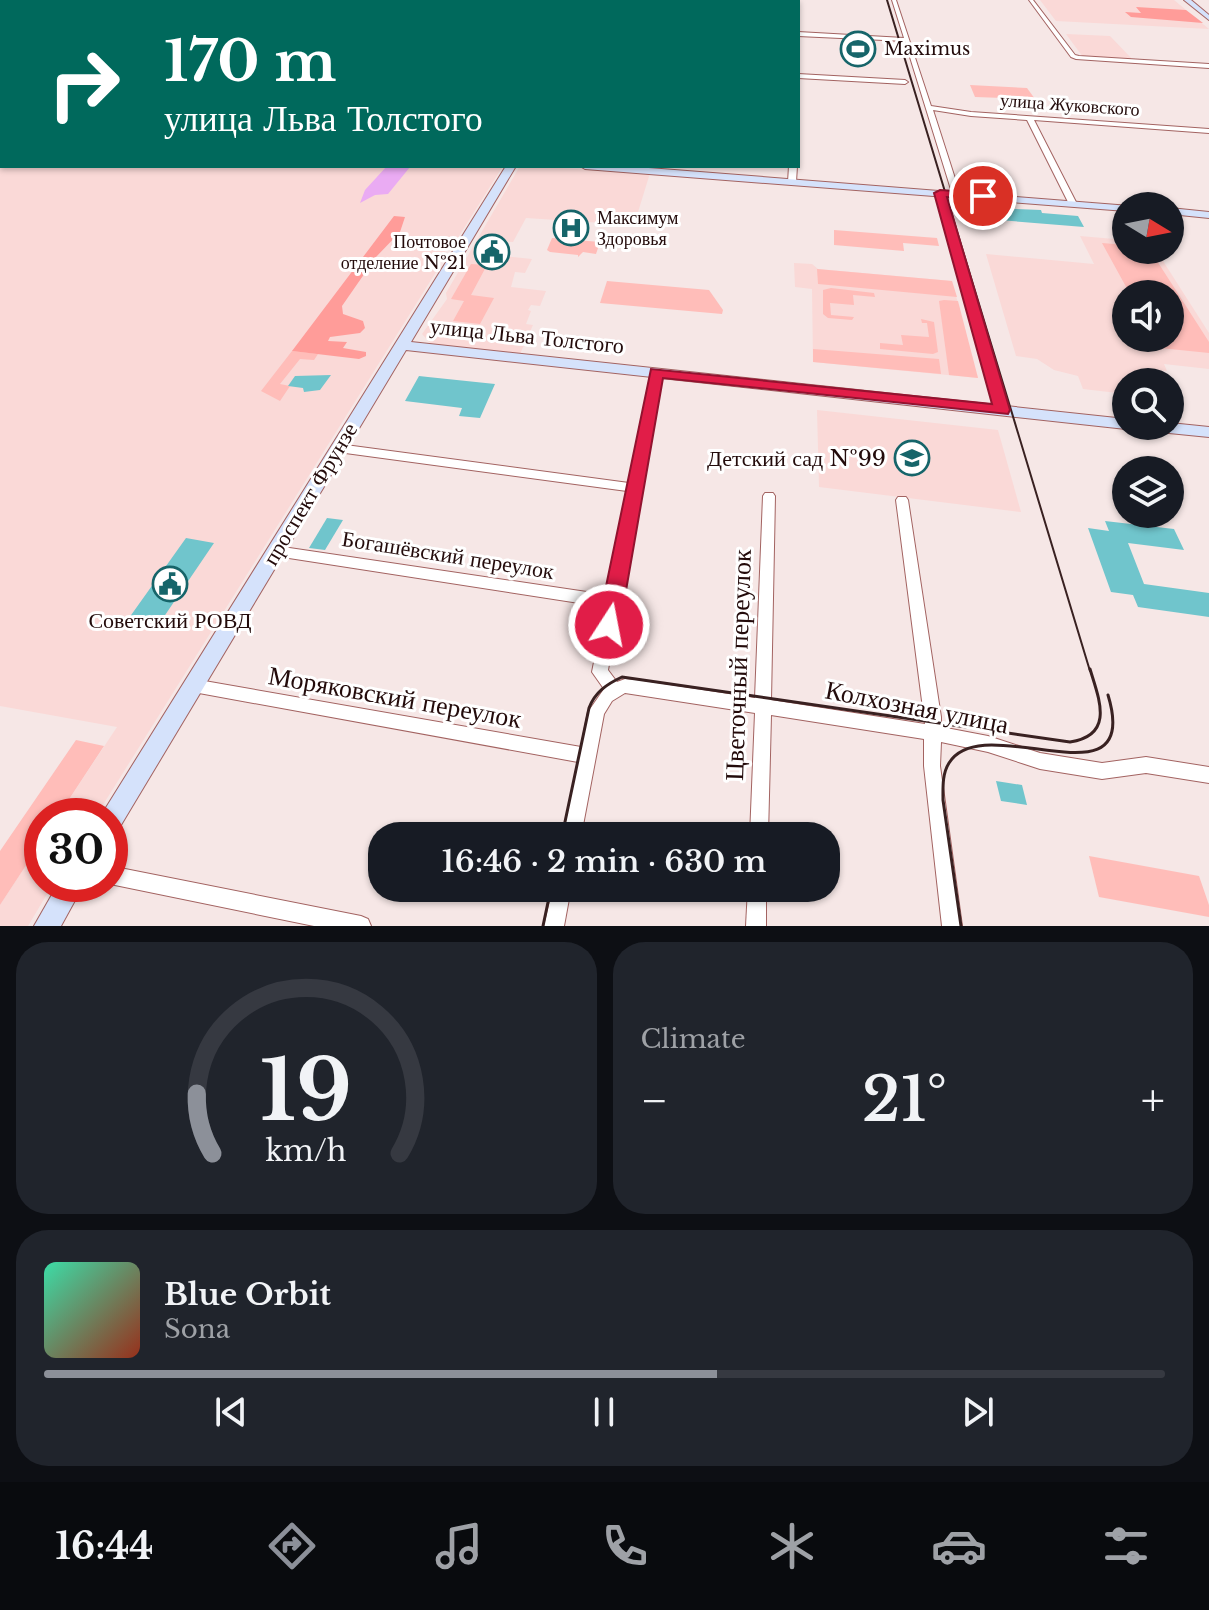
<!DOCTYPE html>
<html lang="en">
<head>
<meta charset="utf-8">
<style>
  :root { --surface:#171b24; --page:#20242c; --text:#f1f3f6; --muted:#9ea1a6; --line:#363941; --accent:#8c9099 }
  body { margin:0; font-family:"Libre Baskerville",serif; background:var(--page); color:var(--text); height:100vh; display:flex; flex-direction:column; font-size:30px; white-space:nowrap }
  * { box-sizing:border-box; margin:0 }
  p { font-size:26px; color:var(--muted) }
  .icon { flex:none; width:44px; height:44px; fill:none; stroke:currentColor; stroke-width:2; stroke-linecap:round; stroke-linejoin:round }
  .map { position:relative; height:926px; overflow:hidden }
  .panel { display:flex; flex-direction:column; gap:16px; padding:16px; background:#0d0f14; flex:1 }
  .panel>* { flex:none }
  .banner { position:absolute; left:0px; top:0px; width:800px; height:168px; box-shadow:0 2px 6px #0004; background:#00695c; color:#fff; overflow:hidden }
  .needle { width:52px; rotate:100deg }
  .controls { position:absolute; left:1112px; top:192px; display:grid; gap:16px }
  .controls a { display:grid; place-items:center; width:72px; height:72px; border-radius:50%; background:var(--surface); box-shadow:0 2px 6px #0004; font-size:40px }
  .speed { position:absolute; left:24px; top:798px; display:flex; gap:16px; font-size:40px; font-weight:700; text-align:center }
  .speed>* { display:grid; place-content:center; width:104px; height:104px; border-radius:50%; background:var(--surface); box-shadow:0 2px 6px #0004; line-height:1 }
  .speed .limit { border:12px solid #d22; background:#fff; color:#111 }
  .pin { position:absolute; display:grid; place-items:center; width:68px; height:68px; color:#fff; margin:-34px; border:4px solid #fff; border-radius:50%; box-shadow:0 2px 8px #0007 }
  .me { position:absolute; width:88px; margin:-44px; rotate:11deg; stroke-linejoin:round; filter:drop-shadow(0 0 6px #0008) }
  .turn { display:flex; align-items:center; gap:28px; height:168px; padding:0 32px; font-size:36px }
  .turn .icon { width:104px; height:104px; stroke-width:2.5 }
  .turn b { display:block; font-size:56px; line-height:68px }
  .big { font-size:60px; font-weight:600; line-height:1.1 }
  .panel .widget { flex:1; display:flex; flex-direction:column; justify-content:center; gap:12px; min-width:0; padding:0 28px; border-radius:32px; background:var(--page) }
  .panel .dial { align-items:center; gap:0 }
  .dial svg { height:208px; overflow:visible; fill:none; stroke:var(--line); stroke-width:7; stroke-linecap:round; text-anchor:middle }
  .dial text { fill:var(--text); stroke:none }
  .song { display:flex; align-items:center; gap:24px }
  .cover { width:96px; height:96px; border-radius:12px; background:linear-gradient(135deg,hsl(160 70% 55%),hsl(10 70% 35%)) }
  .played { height:8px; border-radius:4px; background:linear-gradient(90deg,var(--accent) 60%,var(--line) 60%) }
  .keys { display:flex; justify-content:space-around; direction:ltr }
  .heat { display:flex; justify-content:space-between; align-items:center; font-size:44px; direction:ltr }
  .panel .tiles { flex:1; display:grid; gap:16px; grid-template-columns:1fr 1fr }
  .widget:last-child { grid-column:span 2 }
  .trip { position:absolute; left:368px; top:822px; width:472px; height:80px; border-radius:32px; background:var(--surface); box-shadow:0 2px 6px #0004; font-weight:600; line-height:80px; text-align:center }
  .tab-bar { display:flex; height:128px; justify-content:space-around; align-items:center; background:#090b0e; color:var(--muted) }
  .tab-bar .icon { width:56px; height:56px }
  .tab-bar .active { color:var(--accent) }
  .tab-bar b { font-size:36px; color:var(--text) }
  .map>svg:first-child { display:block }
  .built { fill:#fad9d7; fill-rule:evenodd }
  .green { fill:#ffbdb9 }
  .forest { fill:#ff9c99 }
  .water { fill:#eaabf3 }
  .building { fill:#70c5cc }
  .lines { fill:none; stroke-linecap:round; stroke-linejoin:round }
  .street-casing { stroke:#a36361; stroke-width:2 }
  .secondary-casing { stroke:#a36361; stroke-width:2 }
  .street { fill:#fff; fill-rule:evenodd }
  .secondary { fill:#d5e2fb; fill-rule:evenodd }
  .tram-far1 { stroke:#392121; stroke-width:2 }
  .tram { stroke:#392121; stroke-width:3 }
  .route { fill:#e11d48; stroke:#92132f; stroke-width:2 }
  .labels { text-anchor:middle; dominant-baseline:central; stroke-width:6; stroke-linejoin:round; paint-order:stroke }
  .far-poi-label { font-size:18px; fill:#230b0b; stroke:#fff; text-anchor:start }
  .far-street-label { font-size:18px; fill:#230b0b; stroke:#fff }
  .street-label { font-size:22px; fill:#230b0b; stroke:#fff }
  .poi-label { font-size:22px; fill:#230b0b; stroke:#fff; text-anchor:end }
  .near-street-label { font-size:26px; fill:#230b0b; stroke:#fff }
</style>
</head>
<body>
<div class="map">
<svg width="1209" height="926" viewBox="0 0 1209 926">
  <rect width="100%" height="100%" fill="#f6e7e6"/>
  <g class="built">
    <path d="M1040,0h134l35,29 -153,-8z"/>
    <path d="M0,28l2,138h501l-49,78 -7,5 -12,18 1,5 -340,544h-38l59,-89 -117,-21z"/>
    <path d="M1066,34l44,2 23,24 -50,-3z"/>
    <path d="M520,166l130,7 -16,52 -108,-7 -13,24 -20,-1 -10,18 18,2 3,-5 28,3 -7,14 -10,-1 -4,15 35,4 -6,15 -9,-1 -3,5 3,1 -5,13 7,1 -13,29 -89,-10 -9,-10 25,-35 -1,-6z"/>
    <path d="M1080,236l46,4v10h30l53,83v36l-45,-5 3,7 -13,-1 7,12h-35v12l-43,-5 -5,-13 -24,-6 -17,-11 -21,-3 -30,-102 108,10zM1126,294h44v44h-44z"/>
    <path d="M794,263l18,1 6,5 134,12 26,97 -165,-16 -1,-73 -17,-2z"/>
    <path d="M817,410l181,20 23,82 -202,-25z"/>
    <path d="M42,841v43h11l-25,42h-28v-21z"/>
  </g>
  <g class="green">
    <path d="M970,85l57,3 8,11 -60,-2z"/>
    <path d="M834,230l103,8 2,8 -36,-3 1,8 -70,-6z"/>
    <path d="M552,238l48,4 -4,12 -13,-2 -5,5v-2l-28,-3 -3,-2z"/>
    <path d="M1102,243l24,2v5h24l59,92v11l-49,-5 -6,-10h16v-44h-40z"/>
    <path d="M471,264l16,1 -16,30 23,3 -14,26 -27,-3 11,-20 -13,-2z"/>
    <path d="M817,269l135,12 5,16 -139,-13z"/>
    <path d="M607,281l102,9 14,20 -1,4 -122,-11z"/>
    <path d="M831,288l43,5 1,4 -22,-2 1,10 -24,-2 1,12 23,2 -2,3 -24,-2 -5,-4v-24z"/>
    <path d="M944,300l14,1 20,77 -29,-3 -10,-74z"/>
    <path d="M921,319l13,3 4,30 -5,2 -53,-5v-6l23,2 -2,-10 28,2 -2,-14h-5z"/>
    <path d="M813,349l126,10 2,15 -128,-12z"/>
    <path d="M292,351l26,3 -4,6 -14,-1 -20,25 10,2 -10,15 -19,-10z"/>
    <path d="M76,740l28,6 -46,70h-16v25l-42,64v-54z"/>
    <path d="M1089,856l110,20 10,29v12l-110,-20z"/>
  </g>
  <g class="forest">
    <path d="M1136,7l50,3 17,13 -72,-6 -6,-5 16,1z"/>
    <path d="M394,216l11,1 -5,15 -24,25 -34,49 1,8 20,7 2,7 -5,5 -30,4 -2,4 19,1 -4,6 23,4v4l-7,3 -67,-8z"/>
  </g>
  <path class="water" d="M387,166l23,1 -22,27 -13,1 -15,8 5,-13z"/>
  <g class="building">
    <path d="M971,207l70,3 1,3 36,3 6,11 -110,-9z"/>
    <path d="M331,375l-11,15 -16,2 -1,-4 -15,-2 7,-10z"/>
    <path d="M419,376l9,1 67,7 -15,34 -21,-2 3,-8 -57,-7z"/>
    <path d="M327,518l16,2 -18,30 -16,-2z"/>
    <path d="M1105,521l69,8 10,21 -56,-7 16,41 65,9v24l-71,-10 -5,-12 -22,-3 -23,-64 21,3z"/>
    <path d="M186,538l28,5 -55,81 -9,-2 -4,6 -22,-3z"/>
    <path d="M996,781l26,4 5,20 -26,-4z"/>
  </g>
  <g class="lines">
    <g class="street-casing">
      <g id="street">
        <path d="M707,0h4l-1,2h-4z"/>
        <rect x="795" y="0" width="4" height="2"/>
        <path d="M892,0h4l35,106 40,6 238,17v4l-175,-13 43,84 -4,2 -4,-2 -42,-84 -56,-4 -38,-6 27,84 -7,2 -48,-155 -107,-5v-4l106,6z"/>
        <path d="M1029,0h4l42,55 4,1 130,8v4l-133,-9 -5,-2z"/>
        <path d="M798,74l107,6 3,2 -3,2 -107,-6z"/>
        <path d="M789,166h8l-1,16 -4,2 -4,-2z"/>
        <path d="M937,191l7,2 64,217 -2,3 -4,1 -6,-4 -60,-217z"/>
        <path d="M656,369l5,3 -53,298 9,12 8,-3 12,1 118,18 8,-202 2,-3h8l2,3 -4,204 154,24 -29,-224 2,-3h8l2,3 33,217v10l47,9 52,17 62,10 44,-6 63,10v16l-63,-10 -44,6 -62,-10 -52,-17 -47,-10 -1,24 22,160h-20l-18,-160v-27l-153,-24 -3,121h-18l5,-123 -130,-20 -13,8 -8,13 -23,122h-18l15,-74 -390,-71 -3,-5 3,-5 5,-2 388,68 7,-35 16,-23 -12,-17 13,-65 -329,-51 -5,-1 -2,-4 2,-4 5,-1 331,49 20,-104 -289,-39 -6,-4 6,-4 291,39 22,-111z"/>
        <path d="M110,866l251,50 7,3 3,7h-57l-204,-42z"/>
        <path d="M553,888h18l-7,38h-20z"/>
        <path d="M748,888h18v38h-20z"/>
      </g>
    </g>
    <g class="secondary-casing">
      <g id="secondary">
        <path d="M1184,0h7l18,15v5z"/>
        <rect x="0" y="25" width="2" height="4"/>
        <path d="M506,166h10l-105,176 715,77v7h6l-6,3 -720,-79 -288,480 -8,4v-18h-9l1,-2z"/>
        <path d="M580,166h43l507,40h-4v5l-541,-42z"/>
        <path d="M1170,208l39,4v6l-39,-4z"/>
        <path d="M1170,423l39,4v10l-60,-6 -8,-5h29z"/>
        <path d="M58,884h26l-23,42h-27z"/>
      </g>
    </g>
    <use href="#street" class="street"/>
    <use href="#secondary" class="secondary"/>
    <path class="tram-far1" d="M887,0l203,671"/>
    <g class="tram">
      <path d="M562,836l27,-128c6,-16 18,-24 33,-31l448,65c45,-7 29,-43 20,-73"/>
      <path d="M543,926l8,-38"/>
      <path d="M961,926l-18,-126c0,-12 -1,-26 6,-37 34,-56 194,47 159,-68"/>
    </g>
  </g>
  <path class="route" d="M940,190l43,3 6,3 -6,4 -36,-3 63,213 -2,4 -345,-36 -43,247 -3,7 -8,3 -8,-3 -3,-7 53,-256 341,35 -58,-211z"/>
  <defs>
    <g id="stadium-ring" transform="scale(1.8)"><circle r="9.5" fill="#fff" stroke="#16656a" stroke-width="1.5"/><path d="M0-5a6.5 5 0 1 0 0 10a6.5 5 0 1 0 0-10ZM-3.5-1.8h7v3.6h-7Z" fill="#16656a"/></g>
    <g id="hospital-ring" transform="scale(1.8)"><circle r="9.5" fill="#fff" stroke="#16656a" stroke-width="1.5"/><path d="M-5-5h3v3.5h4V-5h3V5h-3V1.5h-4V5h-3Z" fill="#16656a"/></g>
    <g id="civic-ring" transform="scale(1.8)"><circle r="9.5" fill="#fff" stroke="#16656a" stroke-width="1.5"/><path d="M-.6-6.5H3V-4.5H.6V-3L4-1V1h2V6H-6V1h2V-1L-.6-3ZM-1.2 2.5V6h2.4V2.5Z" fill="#16656a"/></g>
    <g id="school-ring" transform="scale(1.8)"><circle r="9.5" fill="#fff" stroke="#16656a" stroke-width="1.5"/><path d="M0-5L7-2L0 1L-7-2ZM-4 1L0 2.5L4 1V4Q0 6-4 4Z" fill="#16656a"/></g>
  </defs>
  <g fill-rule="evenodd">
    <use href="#stadium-ring" x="858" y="49"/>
    <use href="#hospital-ring" x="571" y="228"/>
    <use href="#civic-ring" x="492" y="252"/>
    <use href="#school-ring" x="912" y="458"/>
    <use href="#civic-ring" x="170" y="584"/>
  </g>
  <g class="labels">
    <g class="far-poi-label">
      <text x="884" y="49">Maximus</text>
      <text x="597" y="218">Максимум<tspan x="597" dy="21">Здоровья</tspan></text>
      <text x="466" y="242" text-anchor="end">Почтовое<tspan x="466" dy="21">отделение №21</tspan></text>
    </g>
    <g class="far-street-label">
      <text transform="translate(1070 105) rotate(4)">улица Жуковского</text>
    </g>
    <g class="street-label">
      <text transform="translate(527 336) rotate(6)">улица Льва Толстого</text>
      <text transform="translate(310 494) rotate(-59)">проспект Фрунзе</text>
      <text transform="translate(448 555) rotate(9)">Богашёвский переулок</text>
    </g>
    <g class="poi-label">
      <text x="886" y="458">Детский сад №99</text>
      <text x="170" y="620" text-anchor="middle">Советский РОВД</text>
    </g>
    <g class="near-street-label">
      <text transform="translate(738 665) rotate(-88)">Цветочный переулок</text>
      <text transform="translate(395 697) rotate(10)">Моряковский переулок</text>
      <text transform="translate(917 707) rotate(11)">Колхозная улица</text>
    </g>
  </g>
</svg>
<div class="controls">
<a><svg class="needle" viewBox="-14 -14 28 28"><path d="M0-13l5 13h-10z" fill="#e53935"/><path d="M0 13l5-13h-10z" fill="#9ea1a6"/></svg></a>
<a><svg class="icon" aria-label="sound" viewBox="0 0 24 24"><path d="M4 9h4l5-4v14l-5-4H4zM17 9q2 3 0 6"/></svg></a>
<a><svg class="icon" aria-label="search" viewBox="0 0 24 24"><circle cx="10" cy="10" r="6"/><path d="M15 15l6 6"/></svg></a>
<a><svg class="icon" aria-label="layers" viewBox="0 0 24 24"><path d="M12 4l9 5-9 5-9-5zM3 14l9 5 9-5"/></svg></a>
</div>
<div class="speed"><div class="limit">30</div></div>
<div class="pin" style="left:983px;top:196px;background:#d93025"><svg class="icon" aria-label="arrive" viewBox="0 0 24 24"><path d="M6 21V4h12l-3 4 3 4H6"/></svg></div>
<svg class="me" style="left:609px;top:625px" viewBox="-20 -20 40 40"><circle r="17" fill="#e11d48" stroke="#fff" stroke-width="3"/><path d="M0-11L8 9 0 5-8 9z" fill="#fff"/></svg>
<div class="trip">16:46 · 2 min · 630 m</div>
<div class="banner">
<div class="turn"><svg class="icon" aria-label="right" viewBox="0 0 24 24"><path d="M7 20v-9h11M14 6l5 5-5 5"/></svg><div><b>170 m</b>улица Льва Толстого</div></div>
</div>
</div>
<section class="panel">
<div class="tiles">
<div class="widget dial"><svg viewBox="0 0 100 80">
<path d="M14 69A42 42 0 1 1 86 69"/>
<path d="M14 69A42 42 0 0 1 8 46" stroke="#8c9099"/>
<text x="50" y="56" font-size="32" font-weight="700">19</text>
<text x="50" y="72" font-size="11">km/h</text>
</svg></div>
<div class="widget"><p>Climate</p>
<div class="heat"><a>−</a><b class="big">21°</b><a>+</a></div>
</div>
<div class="widget">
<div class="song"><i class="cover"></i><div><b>Blue Orbit</b><p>Sona</p></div></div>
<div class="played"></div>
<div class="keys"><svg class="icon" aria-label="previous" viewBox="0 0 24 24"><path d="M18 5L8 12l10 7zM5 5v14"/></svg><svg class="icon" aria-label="pause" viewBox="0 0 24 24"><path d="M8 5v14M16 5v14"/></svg><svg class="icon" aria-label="next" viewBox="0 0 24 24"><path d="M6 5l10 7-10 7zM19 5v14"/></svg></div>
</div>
</div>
</section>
<nav class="tab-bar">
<b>16:44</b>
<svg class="icon active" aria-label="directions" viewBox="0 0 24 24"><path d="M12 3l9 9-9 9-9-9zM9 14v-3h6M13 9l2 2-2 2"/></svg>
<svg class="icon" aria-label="music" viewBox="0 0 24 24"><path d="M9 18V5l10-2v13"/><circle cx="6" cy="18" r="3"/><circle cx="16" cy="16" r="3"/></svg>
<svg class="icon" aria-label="phone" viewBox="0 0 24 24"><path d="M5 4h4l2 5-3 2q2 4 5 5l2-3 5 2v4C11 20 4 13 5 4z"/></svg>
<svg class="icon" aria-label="climate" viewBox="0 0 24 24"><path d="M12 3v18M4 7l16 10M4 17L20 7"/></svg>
<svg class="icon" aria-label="car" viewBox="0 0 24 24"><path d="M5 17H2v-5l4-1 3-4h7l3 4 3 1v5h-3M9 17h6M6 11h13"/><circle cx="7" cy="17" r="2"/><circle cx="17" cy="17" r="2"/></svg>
<svg class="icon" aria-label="filters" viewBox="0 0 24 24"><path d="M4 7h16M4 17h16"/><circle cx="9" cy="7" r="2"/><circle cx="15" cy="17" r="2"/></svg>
</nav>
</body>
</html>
